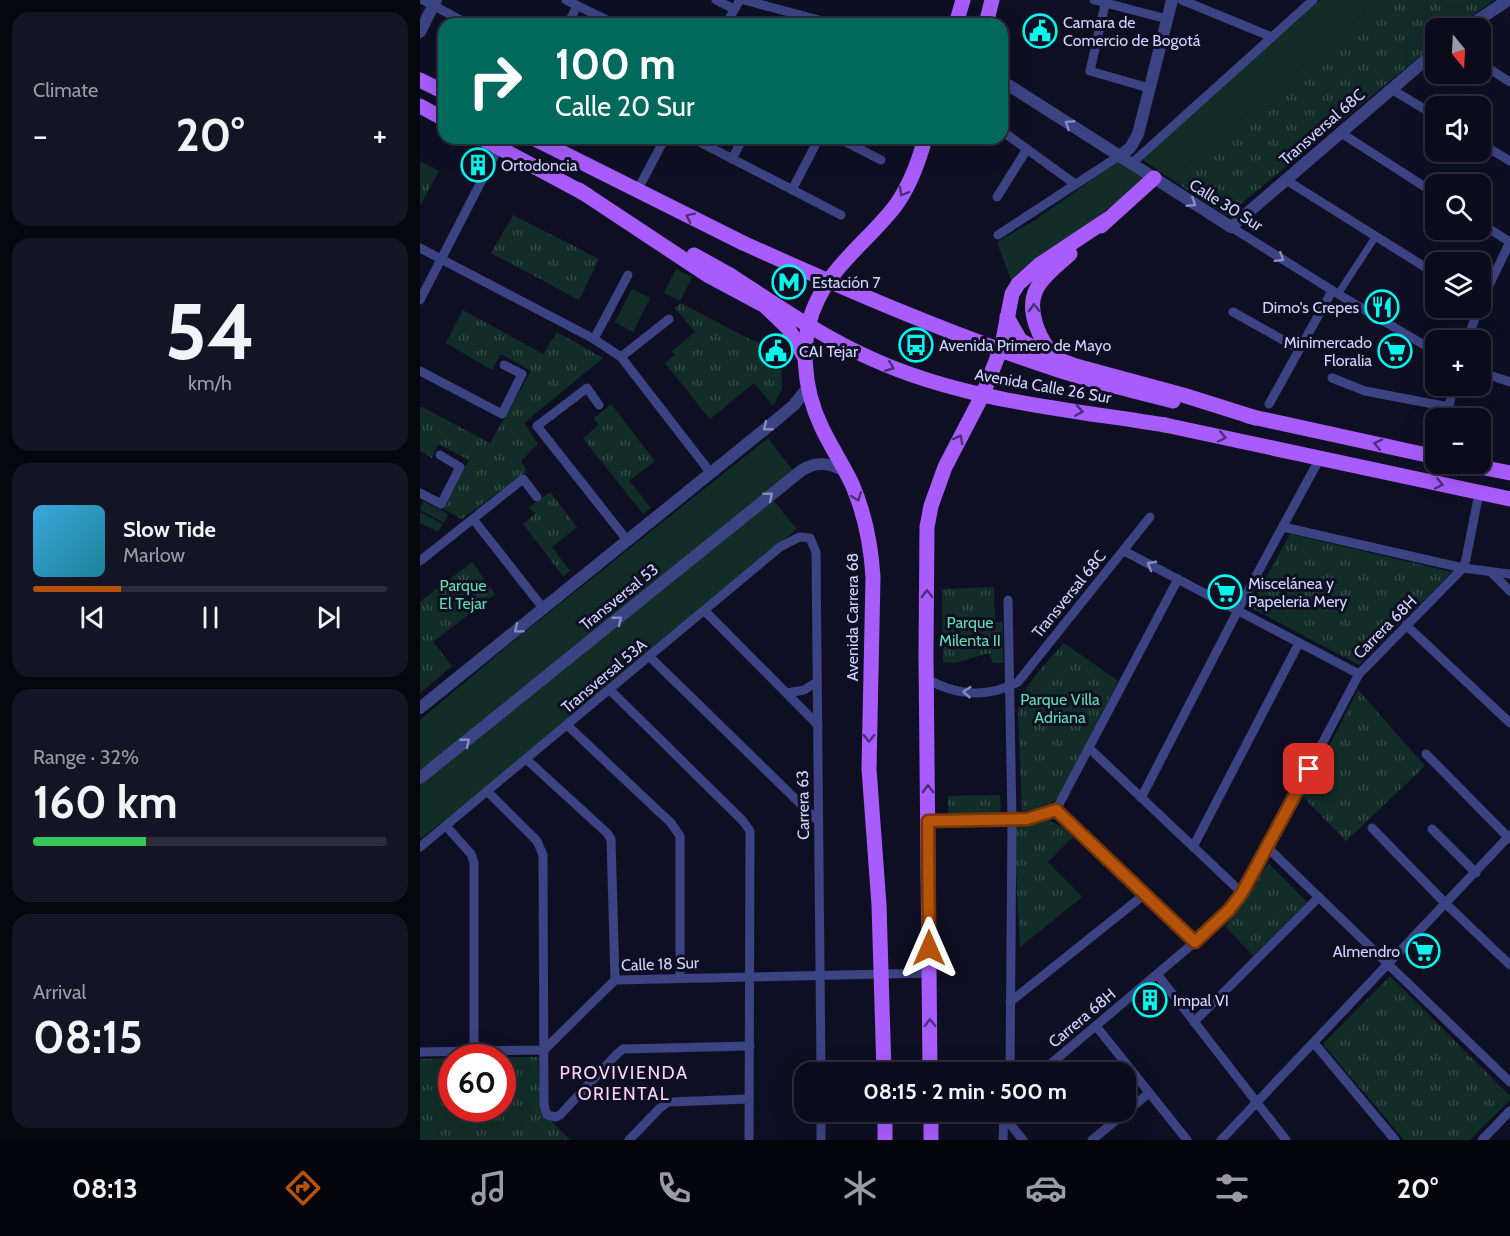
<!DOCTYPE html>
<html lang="en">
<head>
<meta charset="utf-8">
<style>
  :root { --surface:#0b0b1b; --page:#141424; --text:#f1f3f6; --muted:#9a9ba3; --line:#2b2b3a; --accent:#b45309 }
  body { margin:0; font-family:Cabin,sans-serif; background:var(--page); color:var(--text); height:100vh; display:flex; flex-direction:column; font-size:22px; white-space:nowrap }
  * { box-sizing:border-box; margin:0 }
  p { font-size:20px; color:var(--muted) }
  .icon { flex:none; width:33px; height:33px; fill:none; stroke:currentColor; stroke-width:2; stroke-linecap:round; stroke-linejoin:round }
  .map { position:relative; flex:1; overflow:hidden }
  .drawer { display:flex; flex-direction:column; gap:12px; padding:12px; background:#06060f; width:420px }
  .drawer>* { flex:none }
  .banner { position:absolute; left:18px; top:18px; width:570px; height:126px; border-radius:18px; box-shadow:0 6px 24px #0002,0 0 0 2px var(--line); background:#00695c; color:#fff; overflow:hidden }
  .needle { width:39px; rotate:162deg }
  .controls { position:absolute; left:1005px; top:18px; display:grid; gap:12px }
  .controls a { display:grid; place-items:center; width:66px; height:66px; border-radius:12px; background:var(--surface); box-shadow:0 6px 24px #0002,0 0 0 2px var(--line); font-size:30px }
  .speed { position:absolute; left:18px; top:1044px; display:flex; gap:12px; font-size:30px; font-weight:700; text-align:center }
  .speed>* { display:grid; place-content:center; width:78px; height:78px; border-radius:50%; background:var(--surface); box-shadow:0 6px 24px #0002,0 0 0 2px var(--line); line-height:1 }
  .speed .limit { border:9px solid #d22; background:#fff; color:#111 }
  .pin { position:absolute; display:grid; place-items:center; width:51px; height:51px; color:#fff; margin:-26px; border-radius:12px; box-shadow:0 3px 9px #0006 }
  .me { position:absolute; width:66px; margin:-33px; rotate:0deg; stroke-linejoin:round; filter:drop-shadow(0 0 4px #0008) }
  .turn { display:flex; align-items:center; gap:21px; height:126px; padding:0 18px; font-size:27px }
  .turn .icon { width:78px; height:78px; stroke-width:2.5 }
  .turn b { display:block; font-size:42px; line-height:51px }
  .big { font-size:45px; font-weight:700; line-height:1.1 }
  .drawer .card { flex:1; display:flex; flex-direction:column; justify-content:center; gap:9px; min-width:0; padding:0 21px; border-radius:18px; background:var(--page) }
  .drawer .dial { align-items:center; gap:0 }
  .dial b { font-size:78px; line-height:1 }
  .song { display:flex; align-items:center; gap:18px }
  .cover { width:72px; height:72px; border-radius:9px; background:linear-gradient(135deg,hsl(200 70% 55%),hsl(190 70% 35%)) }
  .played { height:6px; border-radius:3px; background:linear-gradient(90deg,var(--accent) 25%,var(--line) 25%) }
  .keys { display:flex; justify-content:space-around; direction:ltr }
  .heat { display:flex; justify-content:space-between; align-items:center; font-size:33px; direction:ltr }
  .charge { height:9px; border-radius:4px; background:linear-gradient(90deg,#34c759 32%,var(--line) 0) }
  .trip { position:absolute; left:374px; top:1062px; width:342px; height:60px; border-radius:18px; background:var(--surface); box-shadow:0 6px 24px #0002,0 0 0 2px var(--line); font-weight:700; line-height:60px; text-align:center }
  .dock { display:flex; height:96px; justify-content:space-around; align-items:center; background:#04040b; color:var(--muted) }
  .dock .icon { width:42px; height:42px }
  .dock .active { color:var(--accent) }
  .dock b { font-size:27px; color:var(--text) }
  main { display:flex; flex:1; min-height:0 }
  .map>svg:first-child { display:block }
  .grass { fill:#122d28 }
  .park { fill:url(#park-tufts) }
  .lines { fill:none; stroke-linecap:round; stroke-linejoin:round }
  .pedestrian { stroke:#3b4382; stroke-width:7 }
  .minor { stroke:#3b4382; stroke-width:9 }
  .tertiary { stroke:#3b4382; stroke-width:12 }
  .primary { stroke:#a85cfb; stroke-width:15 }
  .primary-bridge { stroke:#a85cfb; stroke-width:15 }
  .oneway { stroke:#868cc0 }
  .oneway2 { stroke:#4c2e7a }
  .route-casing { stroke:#753606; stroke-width:15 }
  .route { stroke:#b45309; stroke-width:10 }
  .labels { text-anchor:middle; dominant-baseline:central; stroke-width:6; stroke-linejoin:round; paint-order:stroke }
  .poi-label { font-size:16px; fill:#d2d4fe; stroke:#0f0f24; text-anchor:start }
  .street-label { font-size:16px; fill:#d2d4fe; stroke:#0f0f24 }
  .park-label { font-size:16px; fill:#60ddab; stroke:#0f0f24 }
  .neighbourhood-label { font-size:18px; letter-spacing:1.5px; fill:#fed4f5; stroke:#0f0f24 }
</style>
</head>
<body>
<main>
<section class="drawer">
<div class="card"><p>Climate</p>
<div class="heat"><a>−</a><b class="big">20°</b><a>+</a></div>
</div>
<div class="card dial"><b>54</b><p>km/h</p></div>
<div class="card">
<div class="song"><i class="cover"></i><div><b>Slow Tide</b><p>Marlow</p></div></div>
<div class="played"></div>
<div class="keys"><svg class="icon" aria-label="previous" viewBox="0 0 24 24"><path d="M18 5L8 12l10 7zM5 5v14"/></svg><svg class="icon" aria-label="pause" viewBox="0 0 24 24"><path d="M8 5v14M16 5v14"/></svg><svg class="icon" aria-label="next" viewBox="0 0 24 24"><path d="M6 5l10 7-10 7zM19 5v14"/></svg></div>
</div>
<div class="card"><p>Range · 32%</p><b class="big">160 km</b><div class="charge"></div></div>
<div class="card"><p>Arrival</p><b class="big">08:15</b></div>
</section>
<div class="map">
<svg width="1090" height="1140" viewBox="0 0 1090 1140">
  <defs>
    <pattern id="park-tufts" width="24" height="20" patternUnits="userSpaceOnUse" patternTransform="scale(1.5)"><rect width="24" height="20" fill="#122d28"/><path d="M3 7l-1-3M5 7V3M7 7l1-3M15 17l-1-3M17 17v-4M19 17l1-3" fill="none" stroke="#344b48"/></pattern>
  </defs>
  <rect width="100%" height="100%" fill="#0f0f24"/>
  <g class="grass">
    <path d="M900,0h59l-208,179 -31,-21z"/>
    <path d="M698,161l29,18 -96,73 -23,12 -17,16 -14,-38 38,-22z"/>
    <path d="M256,269l16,8 -12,24 -16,-8z"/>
    <path d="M212,289l18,9 -17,34 -18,-10z"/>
    <path d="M348,438l25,33 -373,300v-51l101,-85z"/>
    <path d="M353,500l24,29 -315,263 -62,47v-54z"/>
    <path d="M3,501l25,13 -4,9 -24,-13z"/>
    <path d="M0,512l23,12 -5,8 -18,-9z"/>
  </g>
  <g class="park">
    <path d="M959,0h115l-39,28h-19l-1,16 -209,172 -55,-37z"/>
    <path d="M0,161l19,10 -19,35z"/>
    <path d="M93,215l86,44 -20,41 -88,-47z"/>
    <path d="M261,303l70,37 20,5 1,12h9l1,32 -9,17 -19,-23 -44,36 -45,-56 10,-8 -3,-4 23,-19 -20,-24z"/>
    <path d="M43,310l80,44 14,-22 46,26 -79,65 14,21 -17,17 6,10 -65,48 -19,-10 26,-49 -31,-16 -6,14 -12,-7v-45l70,37 41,-72 -30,-17 -9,16 -46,-27z"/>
    <path d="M191,404l44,57 -26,20 22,27 -8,6 -60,-76 16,-13 -5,-7z"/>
    <path d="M130,492l27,35 -25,20 18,24 -7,5 -40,-52 12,-10 -6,-7z"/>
    <path d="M870,534l162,38 -93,93 -109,-58z"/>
    <path d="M52,562l23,32 -62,48 19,24 -32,27v-91z"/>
    <path d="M574,587l1,35h8v41h-10l-4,-10 -34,10 -12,-1 -1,-73z"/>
    <path d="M644,643l54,38 -60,117c-11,8 -23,11 -36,13l-4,-100c5,-27 28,-47 46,-68z"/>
    <path d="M938,690l67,76 -79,75 -43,-44z"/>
    <path d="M580,795l1,20 -53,1v-20z"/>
    <path d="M628,820l16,8 9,9 -25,25 34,35 -62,50 -6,-118c8,-8 23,-8 34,-9z"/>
    <path d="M848,863l39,39 -54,54 -28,-30 24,-31z"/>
    <path d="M970,976l120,120v4l-40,40h-66l-81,-96z"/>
    <path d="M80,1057h38l3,53 29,30h-150v-81l31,-1 1,50h50v-50z"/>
  </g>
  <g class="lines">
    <path class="pedestrian" d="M918,294l38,-58"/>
    <g class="minor">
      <path d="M3,0l45,24"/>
      <path d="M146,0l49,24"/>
      <path d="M296,0l18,9"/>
      <path d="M324,0l90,24"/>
      <path d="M674,0l73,19"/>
      <path d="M686,0l-16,71 59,17"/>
      <path d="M762,0l90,37"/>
      <path d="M148,24l9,-18"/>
      <path d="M306,24l14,-24"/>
      <path d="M1060,63l30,19"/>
      <path d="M971,89l45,27"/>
      <path d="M582,131l73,53"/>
      <path d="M921,133l95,61"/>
      <path d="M272,138l149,77"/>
      <path d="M418,138l43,22"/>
      <path d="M1060,143l30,18"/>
      <path d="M312,159l11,-21"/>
      <path d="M711,164l182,-164"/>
      <path d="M866,180l150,94"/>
      <path d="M372,190l27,-52"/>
      <path d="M217,191l28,-53"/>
      <path d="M577,197l30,-48"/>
      <path d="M1060,223l30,19"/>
      <path d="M811,227l107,67 98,58"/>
      <path d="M578,235l121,-79"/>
      <path d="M0,248l174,91 27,18 89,115"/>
      <path d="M0,300l79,-153"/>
      <path d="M1060,304l30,-62"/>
      <path d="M813,312l66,37"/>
      <path d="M174,339l34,-64"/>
      <path d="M1047,340l12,-32"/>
      <path d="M201,357l48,-38"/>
      <path d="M0,371l82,43 20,-40 -18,-9"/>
      <path d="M1060,372l30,10"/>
      <path d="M912,378l33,13 84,16"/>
      <path d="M849,404l63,-113"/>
      <path d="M179,405l-12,-17 -50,38 90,114"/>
      <path d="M1026,418l8,-32"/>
      <path d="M0,493l21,11 19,-37 -20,-12"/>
      <path d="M53,519l70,89"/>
      <path d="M863,527l180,41 47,6"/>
      <path d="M704,551l235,123"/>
      <path d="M0,561l103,-82 14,18"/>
      <path d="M1071,572l19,19"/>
      <path d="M588,600l4,220 -2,252"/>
      <path d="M285,611l113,114"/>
      <path d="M986,625l104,98"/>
      <path d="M230,657l168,164"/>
      <path d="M507,679c29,17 61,19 91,3l132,-165"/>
      <path d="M190,690l133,131 7,10 -1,309"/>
      <path d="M367,693l17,-3 13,-8"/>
      <path d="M147,725l104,98 9,13v142"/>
      <path d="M669,748l153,145"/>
      <path d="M1006,754l84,85"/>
      <path d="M106,759l81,74 4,6 4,141"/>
      <path d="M67,791l50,50 6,14 1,250 3,10 9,2 4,-2 56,-60 7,-6 127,-3"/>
      <path d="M721,798l110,-213 69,-127"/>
      <path d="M636,810l122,-231"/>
      <path d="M636,810l139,132"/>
      <path d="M508,821l99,-2 29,-9"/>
      <path d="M26,826l25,28 3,9v188"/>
      <path d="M952,828l74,76 64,61"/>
      <path d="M1012,829l44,44"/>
      <path d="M0,847l360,-300 19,-10 11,1 6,14 5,520"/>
      <path d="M773,847l106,-204"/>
      <path d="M847,847l243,235"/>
      <path d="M737,974l129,166"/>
      <path d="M590,1002l135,-108"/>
      <path d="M774,1022l125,-125"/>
      <path d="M676,1026l91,114"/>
      <path d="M894,1043l81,97"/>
      <path d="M0,1052l124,-2 71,-70 314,-7"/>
      <path d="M621,1072l154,-130 34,-31 13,-18 12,-21 105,-198 104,-106 3,-9 13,-66"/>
      <path d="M401,1112v28"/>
      <path d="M583,1115l20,25"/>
      <path d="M209,1140l31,-32 8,-6 81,-3"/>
      <path d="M583,1140l1,-28"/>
      <path d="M672,1140l57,-47"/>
      <path d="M801,1140l289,-305"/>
      <path d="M1062,1140l28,-29"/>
    </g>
    <g class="tertiary">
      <path d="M1046,28l42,-28"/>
      <path d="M0,32l16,-32"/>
      <path d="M582,81l229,146 205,-176"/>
      <path d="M699,156l11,-8 8,-14 34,-134"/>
      <path d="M0,708l355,-287 19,-16 15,-19"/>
      <path d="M0,778l382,-308c16,-9 27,-7 43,1"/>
    </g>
    <g class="primary">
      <path d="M536,24l7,-24"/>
      <path d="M566,24l6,-24"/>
      <path d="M0,80l24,12"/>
      <path d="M0,106l24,13"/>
      <path d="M61,138l106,57"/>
      <path d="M113,138l210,105"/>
      <path d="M159,190l130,86 56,30 23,22 17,30"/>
      <path d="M681,226l53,-48"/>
      <path d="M274,255l36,20"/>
      <path d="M587,317l13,23 26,15 30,11 107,29 73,23"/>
      <path d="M635,357c-15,-16 -30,-47 -18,-69 7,-13 22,-24 33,-34"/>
      <path d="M828,416l188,41"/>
      <path d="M745,425l345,74"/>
      <path d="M1045,464l45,9"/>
      <path d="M464,1072l-5,-167 -10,-136 4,-192c-2,-33 -8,-63 -21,-93 -9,-19 -21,-37 -30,-56 -19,-39 -24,-90 -4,-129 18,-37 53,-61 78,-94 14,-20 23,-44 29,-67"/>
      <path d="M510,1072l-4,-418 1,-127 4,-21 14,-39 37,-71 14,-35 6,-16 10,-51 6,-10 21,-19 69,-46"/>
      <path d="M465,1112v28"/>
      <path d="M511,1112v28"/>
    </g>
    <g class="primary-bridge">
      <path d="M323,243c100,45 201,89 306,124 40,14 82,23 124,34"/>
      <path d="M310,275c46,30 92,62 142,84 93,42 194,50 293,66"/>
    </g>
  </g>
  <defs><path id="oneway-chevron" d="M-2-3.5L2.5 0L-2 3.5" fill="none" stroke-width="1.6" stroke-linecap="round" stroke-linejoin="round" transform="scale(1.5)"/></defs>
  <g class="oneway">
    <use href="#oneway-chevron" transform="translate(649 124) rotate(-147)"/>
    <use href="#oneway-chevron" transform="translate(772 203) rotate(33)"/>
    <use href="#oneway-chevron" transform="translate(860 258) rotate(32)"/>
    <use href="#oneway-chevron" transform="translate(347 427) rotate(141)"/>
    <use href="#oneway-chevron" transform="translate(349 496) rotate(-39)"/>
    <use href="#oneway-chevron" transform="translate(731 565) rotate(-152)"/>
    <use href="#oneway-chevron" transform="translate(198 620) rotate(-39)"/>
    <use href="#oneway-chevron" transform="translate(98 629) rotate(141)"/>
    <use href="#oneway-chevron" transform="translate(547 692) rotate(-175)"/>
    <use href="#oneway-chevron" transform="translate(46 742) rotate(-39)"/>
  </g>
  <g class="oneway2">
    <use href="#oneway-chevron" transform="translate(483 192) rotate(120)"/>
    <use href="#oneway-chevron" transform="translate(270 217) rotate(-154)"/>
    <use href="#oneway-chevron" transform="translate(614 308) rotate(-92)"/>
    <use href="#oneway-chevron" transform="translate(470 367) rotate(22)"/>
    <use href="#oneway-chevron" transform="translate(659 411) rotate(9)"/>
    <use href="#oneway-chevron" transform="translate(802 437) rotate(12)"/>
    <use href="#oneway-chevron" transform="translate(539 439) rotate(-61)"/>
    <use href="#oneway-chevron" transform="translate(958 444) rotate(-167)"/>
    <use href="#oneway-chevron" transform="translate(1019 484) rotate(12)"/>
    <use href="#oneway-chevron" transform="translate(437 497) rotate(69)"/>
    <use href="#oneway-chevron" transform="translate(507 594) rotate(-90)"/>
    <use href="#oneway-chevron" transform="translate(449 738) rotate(91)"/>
    <use href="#oneway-chevron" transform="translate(508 789) rotate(-91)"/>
    <use href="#oneway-chevron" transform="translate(510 1023) rotate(-91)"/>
  </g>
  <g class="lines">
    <g class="route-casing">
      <path id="route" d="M509,948l-1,-127 99,-2 29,-9 139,132 34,-32 13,-17 67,-124"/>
    </g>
    <use href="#route" class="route"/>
  </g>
  <defs>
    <g id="civic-ring" transform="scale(1.725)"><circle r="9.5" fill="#0f0f24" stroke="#05f7eb" stroke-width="1.5"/><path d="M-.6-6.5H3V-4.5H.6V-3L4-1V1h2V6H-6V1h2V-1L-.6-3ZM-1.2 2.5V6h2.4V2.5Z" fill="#05f7eb"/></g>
    <g id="building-ring" transform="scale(1.725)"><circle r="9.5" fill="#0f0f24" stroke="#05f7eb" stroke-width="1.5"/><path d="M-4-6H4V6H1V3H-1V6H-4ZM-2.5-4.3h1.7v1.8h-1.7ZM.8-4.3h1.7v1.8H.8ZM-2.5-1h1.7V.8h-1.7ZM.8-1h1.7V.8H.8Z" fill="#05f7eb"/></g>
    <g id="metro-ring" transform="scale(1.725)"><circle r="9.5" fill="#0f0f24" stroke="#05f7eb" stroke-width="1.5"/><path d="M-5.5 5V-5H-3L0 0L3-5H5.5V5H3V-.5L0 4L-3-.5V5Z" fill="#05f7eb"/></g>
    <g id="restaurant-ring" transform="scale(1.725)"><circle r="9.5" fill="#0f0f24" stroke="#05f7eb" stroke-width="1.5"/><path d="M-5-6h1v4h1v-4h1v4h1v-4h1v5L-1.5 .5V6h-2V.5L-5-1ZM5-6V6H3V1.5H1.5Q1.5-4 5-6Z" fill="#05f7eb"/></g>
    <g id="bus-ring" transform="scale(1.725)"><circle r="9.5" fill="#0f0f24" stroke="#05f7eb" stroke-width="1.5"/><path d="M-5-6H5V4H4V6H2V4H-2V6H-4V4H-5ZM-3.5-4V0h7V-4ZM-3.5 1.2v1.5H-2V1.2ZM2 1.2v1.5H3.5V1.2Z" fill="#05f7eb"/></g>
    <g id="supermarket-ring" transform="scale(1.725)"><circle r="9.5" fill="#0f0f24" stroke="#05f7eb" stroke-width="1.5"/><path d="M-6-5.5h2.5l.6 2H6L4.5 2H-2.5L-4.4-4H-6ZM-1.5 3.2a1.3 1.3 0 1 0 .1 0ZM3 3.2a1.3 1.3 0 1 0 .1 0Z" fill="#05f7eb"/></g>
  </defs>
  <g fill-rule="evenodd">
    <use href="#civic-ring" x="620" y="31"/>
    <use href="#building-ring" x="58" y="165"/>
    <use href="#metro-ring" x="369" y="282"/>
    <use href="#restaurant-ring" x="962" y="307"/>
    <use href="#bus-ring" x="496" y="345"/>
    <use href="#civic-ring" x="356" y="351"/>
    <use href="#supermarket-ring" x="975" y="351"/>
    <use href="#supermarket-ring" x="805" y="592"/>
    <use href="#supermarket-ring" x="1003" y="951"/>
    <use href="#building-ring" x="730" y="1000"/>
  </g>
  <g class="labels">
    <g class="poi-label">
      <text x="643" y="22">Camara de<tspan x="643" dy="18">Comercio de Bogotá</tspan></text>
      <text x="81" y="165">Ortodoncia</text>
      <text x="392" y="282">Estación 7</text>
      <text x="939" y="307" text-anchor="end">Dimo's Crepes</text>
      <text x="952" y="342" text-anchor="end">Minimercado<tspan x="952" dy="18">Floralia</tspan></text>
      <text x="519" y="345">Avenida Primero de Mayo</text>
      <text x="379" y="351">CAI Tejar</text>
      <text x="828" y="583">Miscelánea y<tspan x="828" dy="18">Papeleria Mery</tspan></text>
      <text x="980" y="951" text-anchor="end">Almendro</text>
      <text x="753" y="1000">Impal VI</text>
    </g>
    <g class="street-label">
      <text transform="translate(902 127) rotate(-41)">Transversal 68C</text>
      <text transform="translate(806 205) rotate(32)">Calle 30 Sur</text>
      <text transform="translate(623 386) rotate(10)">Avenida Calle 26 Sur</text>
      <text transform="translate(649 594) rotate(-51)">Transversal 68C</text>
      <text transform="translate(199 597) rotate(-39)">Transversal 53</text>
      <text transform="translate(432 617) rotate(-90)">Avenida Carrera 68</text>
      <text transform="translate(965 627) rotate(-45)">Carrera 68H</text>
      <text transform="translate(184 676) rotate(-40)">Transversal 53A</text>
      <text transform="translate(383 805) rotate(-91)">Carrera 63</text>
      <text transform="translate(240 964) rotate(-2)">Calle 18 Sur</text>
      <text transform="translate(662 1018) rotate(-40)">Carrera 68H</text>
    </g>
    <g class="park-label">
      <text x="43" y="585">Parque<tspan x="43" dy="18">El Tejar</tspan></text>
      <text x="550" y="622">Parque<tspan x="550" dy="18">Milenta II</tspan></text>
      <text x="640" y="699">Parque Villa<tspan x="640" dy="18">Adriana</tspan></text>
    </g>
    <g class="neighbourhood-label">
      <text x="204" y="1073">PROVIVIENDA<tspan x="204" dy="21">ORIENTAL</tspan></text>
    </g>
  </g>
</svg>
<div class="controls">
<a><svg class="needle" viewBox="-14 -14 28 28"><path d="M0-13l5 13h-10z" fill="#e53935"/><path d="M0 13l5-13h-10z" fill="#9a9ba3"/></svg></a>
<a><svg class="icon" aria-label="sound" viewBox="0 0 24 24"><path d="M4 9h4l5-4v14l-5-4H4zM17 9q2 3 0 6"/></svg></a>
<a><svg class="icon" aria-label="search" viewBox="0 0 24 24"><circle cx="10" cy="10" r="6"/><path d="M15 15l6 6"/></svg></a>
<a><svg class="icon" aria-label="layers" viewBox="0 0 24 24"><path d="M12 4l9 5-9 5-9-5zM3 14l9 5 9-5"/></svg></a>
<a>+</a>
<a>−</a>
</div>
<div class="speed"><div class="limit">60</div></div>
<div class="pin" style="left:889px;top:769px;background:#d93025"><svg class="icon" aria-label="arrive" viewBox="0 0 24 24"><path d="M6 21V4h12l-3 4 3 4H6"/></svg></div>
<svg class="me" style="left:509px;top:948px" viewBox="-20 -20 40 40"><path d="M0-17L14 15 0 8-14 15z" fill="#b45309" stroke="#fff" stroke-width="4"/></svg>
<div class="trip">08:15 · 2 min · 500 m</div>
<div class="banner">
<div class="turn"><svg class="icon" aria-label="right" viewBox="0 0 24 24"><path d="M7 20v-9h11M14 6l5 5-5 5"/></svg><div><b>100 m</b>Calle 20 Sur</div></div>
</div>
</div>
</main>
<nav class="dock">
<b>08:13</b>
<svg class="icon active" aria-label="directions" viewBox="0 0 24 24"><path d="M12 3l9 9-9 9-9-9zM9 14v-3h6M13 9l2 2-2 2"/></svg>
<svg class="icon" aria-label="music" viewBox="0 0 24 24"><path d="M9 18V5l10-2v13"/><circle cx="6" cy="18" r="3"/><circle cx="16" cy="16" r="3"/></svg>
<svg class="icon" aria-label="phone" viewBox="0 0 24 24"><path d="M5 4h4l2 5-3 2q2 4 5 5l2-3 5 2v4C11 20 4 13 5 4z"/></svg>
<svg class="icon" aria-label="climate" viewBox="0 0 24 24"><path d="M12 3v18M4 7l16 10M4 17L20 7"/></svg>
<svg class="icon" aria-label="car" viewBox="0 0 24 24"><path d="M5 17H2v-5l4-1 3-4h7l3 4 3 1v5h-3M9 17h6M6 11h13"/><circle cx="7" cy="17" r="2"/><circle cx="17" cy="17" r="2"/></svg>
<svg class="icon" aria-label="filters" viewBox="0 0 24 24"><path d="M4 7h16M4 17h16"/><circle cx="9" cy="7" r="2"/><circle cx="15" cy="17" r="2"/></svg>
<b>20°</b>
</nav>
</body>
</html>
